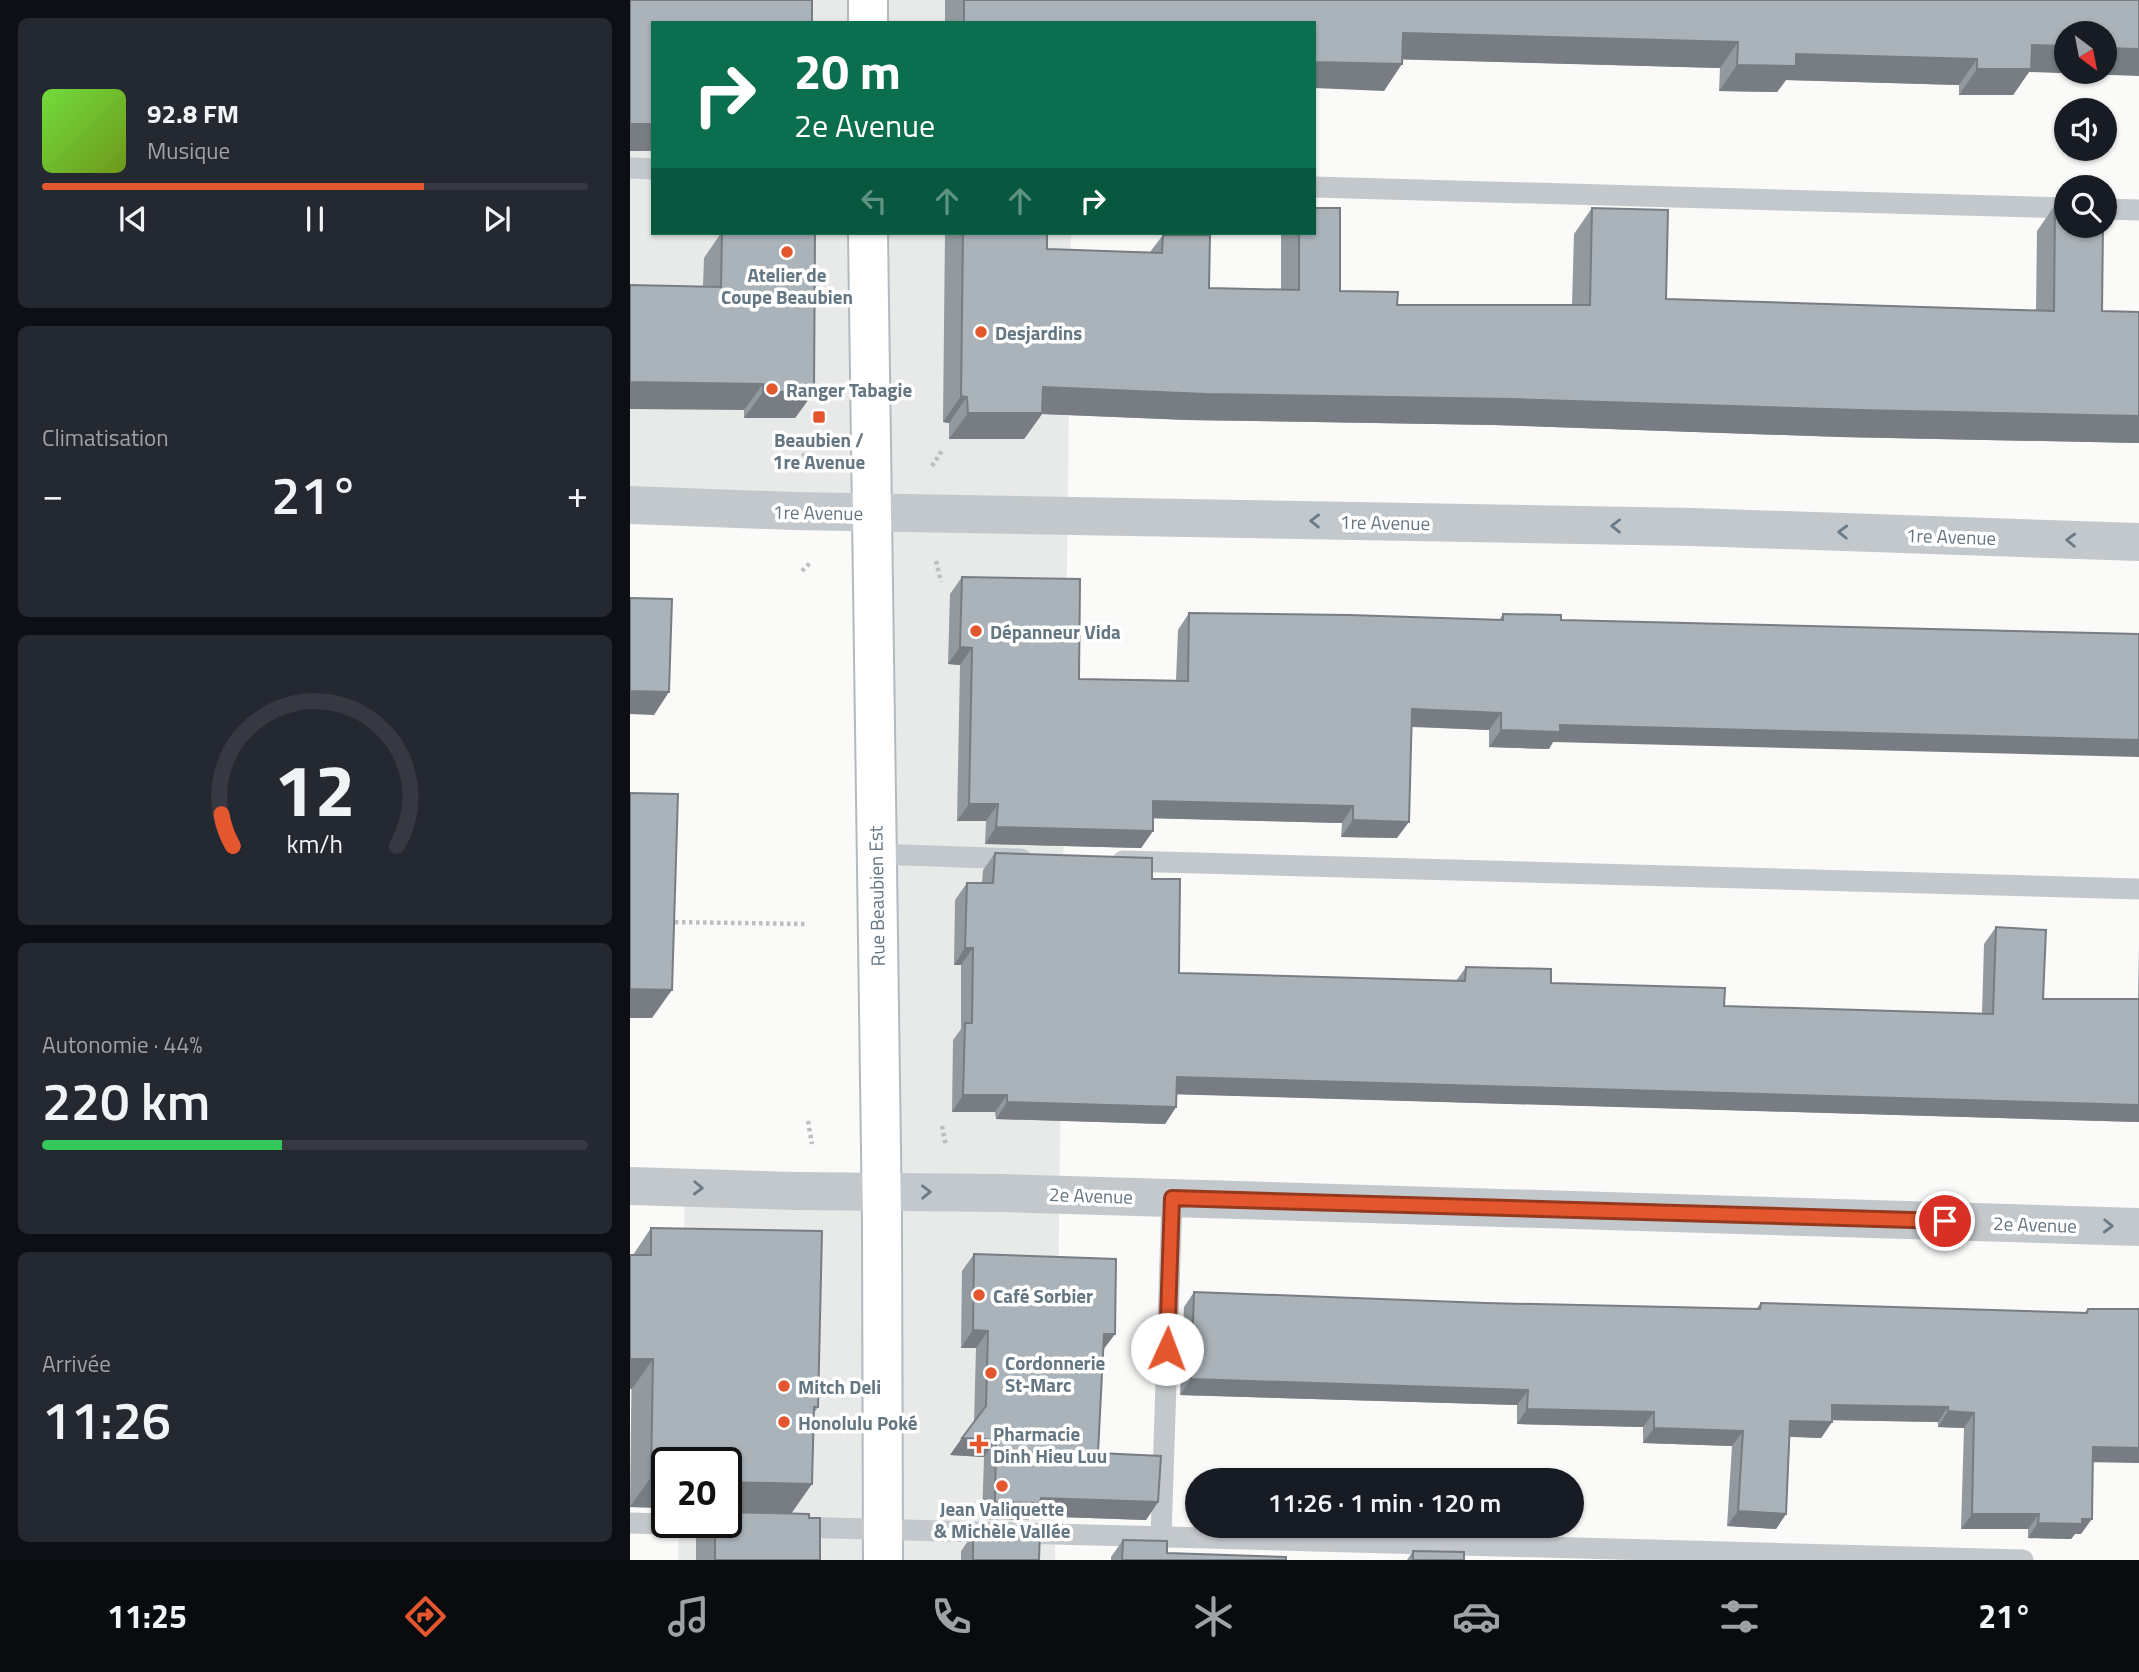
<!DOCTYPE html>
<html lang="fr">
<head>
<meta charset="utf-8">
<style>
  :root { --surface:#171b24; --page:#242831; --text:#f1f3f6; --muted:#9ea1a6; --line:#363941; --accent:#e4572e }
  body { margin:0; font-family:"Titillium Web",sans-serif; background:var(--page); color:var(--text); height:100vh; display:flex; flex-direction:column; font-size:26px; white-space:nowrap }
  * { box-sizing:border-box; margin:0 }
  p { font-size:23px; color:var(--muted) }
  .icon { flex:none; width:38px; height:38px; fill:none; stroke:currentColor; stroke-width:2; stroke-linecap:round; stroke-linejoin:round }
  .map { position:relative; flex:1; overflow:hidden }
  .sheet { display:flex; flex-direction:column; gap:18px; padding:18px; background:#0d0f14; width:630px }
  .sheet>* { flex:none }
  .guide { position:absolute; left:21px; top:21px; width:665px; height:214px; border-radius:0px; box-shadow:0 2px 5px #0004; background:#0b6e4f; color:#fff; overflow:hidden }
  .needle { width:46px; rotate:148deg }
  .fabs { position:absolute; left:1424px; top:21px; display:grid; gap:14px }
  .fabs a { display:grid; place-items:center; width:63px; height:63px; border-radius:50%; background:var(--surface); box-shadow:0 2px 5px #0004; font-size:35px }
  .speed { position:absolute; left:21px; top:1447px; display:flex; gap:14px; font-size:35px; font-weight:700; text-align:center }
  .speed>* { display:grid; place-content:center; width:91px; height:91px; border-radius:50%; background:var(--surface); box-shadow:0 2px 5px #0004; line-height:1 }
  .speed .limit { border:4px solid #111; border-radius:10px; background:#fff; color:#111 }
  .pin { position:absolute; display:grid; place-items:center; width:60px; height:60px; color:#fff; margin:-30px; border:4px solid #fff; border-radius:50%; box-shadow:0 2px 7px #0007 }
  .me { position:absolute; width:77px; margin:-38px; rotate:2deg; stroke-linejoin:round; filter:drop-shadow(0 0 5px #0008) }
  .turn { display:flex; align-items:center; gap:24px; height:147px; padding:0 28px; font-size:32px }
  .turn .icon { width:91px; height:91px; stroke-width:2.5 }
  .turn b { display:block; font-size:49px; line-height:60px }
  .lanes { display:flex; align-items:center; height:66px; padding:0 28px; background:#0003; justify-content:center; gap:35px; direction:ltr }
  .lanes .off { opacity:.35 }
  .big { font-size:52px; font-weight:600; line-height:1.1 }
  .sheet .tile { flex:1; display:flex; flex-direction:column; justify-content:center; gap:10px; min-width:0; padding:0 24px; border-radius:10px; background:var(--page) }
  .sheet .dial { align-items:center; gap:0 }
  .dial svg { height:182px; overflow:visible; fill:none; stroke:var(--line); stroke-width:7; stroke-linecap:round; text-anchor:middle }
  .dial text { fill:var(--text); stroke:none }
  .song { display:flex; align-items:center; gap:21px }
  .cover { width:84px; height:84px; border-radius:10px; background:linear-gradient(135deg,hsl(100 70% 55%),hsl(80 70% 35%)) }
  .played { height:7px; border-radius:4px; background:linear-gradient(90deg,var(--accent) 70%,var(--line) 70%) }
  .keys { display:flex; justify-content:space-around; direction:ltr }
  .heat { display:flex; justify-content:space-between; align-items:center; font-size:38px; direction:ltr }
  .charge { height:10px; border-radius:5px; background:linear-gradient(90deg,#34c759 44%,var(--line) 0) }
  .trip { position:absolute; left:555px; top:1468px; width:399px; height:70px; border-radius:35px; background:var(--surface); box-shadow:0 2px 5px #0004; font-weight:600; line-height:70px; text-align:center }
  .dock { display:flex; height:112px; justify-content:space-around; align-items:center; background:#090b0e; color:var(--muted) }
  .dock .icon { width:49px; height:49px }
  .dock .selected { color:var(--accent) }
  .dock b { font-size:32px; color:var(--text) }
  main { display:flex; flex:1; min-height:0 }
  .map>svg:first-child { display:block }
  .built { fill:#e8e9e9 }
  .lines { fill:none; stroke-linecap:round; stroke-linejoin:round }
  .secondary-casing { stroke:#b3babf; stroke-width:42 }
  .path { stroke:#bbbfc2; stroke-width:4.5; stroke-dasharray:3.5 3.5; stroke-linecap:butt }
  .lane { stroke:#c3c8cc; stroke-width:21 }
  .street { stroke:#c3c8cc; stroke-width:38 }
  .secondary { stroke:#fff; stroke-width:38 }
  .wall { fill:#929a9f }
  .shaded-wall { fill:#777d82 }
  .building { fill:#aab3b9; stroke:#777d82; stroke-width:2 }
  .oneway { stroke:#6a7a87 }
  .route-casing { stroke:#94391e; stroke-width:18 }
  .route { stroke:#e4572e; stroke-width:12 }
  .poi-dot { fill:#e4572e; stroke:#fff; stroke-width:2.5 }
  .labels { text-anchor:middle; dominant-baseline:central; stroke-width:7; stroke-linejoin:round; paint-order:stroke }
  .poi-label { font-size:19px; font-weight:bold; fill:#657683; stroke:#fff; text-anchor:start }
  .street-label { font-size:19px; fill:#657683; stroke:#fff }
</style>
</head>
<body>
<main>
<section class="sheet">
<div class="tile">
<div class="song"><i class="cover"></i><div><b>92.8 FM</b><p>Musique</p></div></div>
<div class="played"></div>
<div class="keys"><svg class="icon" aria-label="previous" viewBox="0 0 24 24"><path d="M18 5L8 12l10 7zM5 5v14"/></svg><svg class="icon" aria-label="pause" viewBox="0 0 24 24"><path d="M8 5v14M16 5v14"/></svg><svg class="icon" aria-label="next" viewBox="0 0 24 24"><path d="M6 5l10 7-10 7zM19 5v14"/></svg></div>
</div>
<div class="tile"><p>Climatisation</p>
<div class="heat"><a>−</a><b class="big">21°</b><a>+</a></div>
</div>
<div class="tile dial"><svg viewBox="0 0 100 80">
<path d="M14 69A42 42 0 1 1 86 69"/>
<path d="M14 69A42 42 0 0 1 9 55" stroke="#e4572e"/>
<text x="50" y="56" font-size="32" font-weight="700">12</text>
<text x="50" y="72" font-size="11">km/h</text>
</svg></div>
<div class="tile"><p>Autonomie · 44%</p><b class="big">220 km</b><div class="charge"></div></div>
<div class="tile"><p>Arrivée</p><b class="big">11:26</b></div>
</section>
<div class="map">
<svg width="1509" height="1560" viewBox="0 0 1509 1560">
  <rect width="100%" height="100%" fill="#fafaf8"/>
  <path class="built" d="M0,0h444v23h-421v210h418l-16,1327h-377l1,-37 47,-1v-59h-46l5,-275 196,5 -10,-680 -241,-8z"/>
  <g class="lines">
    <g class="secondary-casing">
      <g id="secondary">
        <path d="M238,23v-23"/>
        <path d="M238,233l14,987 1,340"/>
      </g>
    </g>
    <g class="path">
      <path d="M166,441l13,22"/>
      <path d="M302,466l11,-17"/>
      <path d="M306,561l5,21"/>
      <path d="M172,571l9,-9"/>
      <path d="M38,922l138,2"/>
      <path d="M178,1121l4,23"/>
      <path d="M312,1126l4,20"/>
    </g>
    <g class="lane">
      <path d="M0,168l23,1"/>
      <path d="M684,187l753,21"/>
      <path d="M1475,209l34,1"/>
      <path d="M245,854l146,5"/>
      <path d="M493,861l1016,28"/>
      <path d="M0,1523l103,3"/>
      <path d="M164,1527l1229,33"/>
      <path d="M531,1537l11,-339"/>
    </g>
    <g class="street">
      <path d="M0,505l164,6 899,16 446,15"/>
      <path d="M0,1186l166,5 207,2 1136,34"/>
    </g>
    <use href="#secondary" class="secondary"/>
  </g>
  <g class="wall">
    <path d="M315,0h1194l-110,72 -16,23h-54v-10l-173,-5 -9,12 -58,-1 1,-23 -318,-9 -18,32 -70,-68h-369z"/>
    <path d="M1425,205l47,106 37,1v131l-298,-6 -347,-12 -306,-5 -146,-6 -18,25h-75v-16l-6,-1 2,-189h102v16l103,3 13,-17 46,53 72,1v-55l2,-1h31l26,58 57,14h175l2,-71 18,-26 74,91 370,11 1,-79z"/>
    <path d="M91,233h94l-1,159 -19,26h-51v-8l-41,-124 1,-28z"/>
    <path d="M332,577l117,102 97,1 2,-50 11,-17 310,7 4,-6 50,128 -4,7 -60,-2v-17l-78,-3 -14,111 -56,-1 1,-14 -189,-5v13l-12,17 -156,-4 1,-23h-29l3,-156 -12,-1 2,-70z"/>
    <path d="M365,853l157,26 27,94 277,8 10,-14 85,16 173,23 258,8 2,-70 12,-17 47,72h95l1,-54v177l-962,-28 -1,13 -11,17 -169,-5 -1,-7h-43l1,-72 8,-11v-64h-7l1,-65 12,-17h15l1,-13z"/>
    <path d="M21,1228l167,179 -4,6 -23,100 18,5 11,42h-124v-22l11,-16h19v-59l-59,45 -37,-1 3,-252z"/>
    <path d="M344,1254l141,80 -12,16 -5,103 60,49 -12,18 -114,-4 -4,4 -46,-1 2,-62 -34,-2 24,-33 2,-74h-15l1,-77z"/>
    <path d="M564,1292l291,11 271,6 5,-6 323,10 4,-4 5,153 -12,72h-6l-4,5 -43,-1v-9h-67l3,-101 -26,-1v-5l-106,-2v2l-11,16 -31,-1 -4,77 -10,15 -49,-3 5,-80 -89,-3v-16l-126,-3v-19l-337,-10 4,-88z"/>
    <path d="M363,1529l46,31h-78v-9l12,-17 16,1z"/>
    <path d="M493,1540l44,13 119,7h-175v-3z"/>
    <path d="M783,1551l51,9h-57z"/>
  </g>
  <g class="shaded-wall">
    <path d="M773,33l335,9 -18,26 -335,-9z"/>
    <path d="M1402,45l35,1v26h38v-24l34,1v27l-110,-4 -16,23h-54l18,-26z"/>
    <path d="M1166,54l181,5 -18,26 -173,-5 -9,12 -58,-1 18,-26z"/>
    <path d="M684,62l88,2 -18,27 -70,-3z"/>
    <rect x="0" y="124" width="23" height="27"/>
    <path d="M0,382l133,2 -19,26 -114,-1z"/>
    <path d="M413,387l1096,29v27l-298,-6 -347,-12 -306,-5 -146,-6 -18,25h-75l19,-26z"/>
    <path d="M133,392h51l-19,26h-51z"/>
    <path d="M331,396l6,1 -18,26 -6,-1z"/>
    <path d="M330,647l12,1 -12,17 -12,-1z"/>
    <path d="M0,691l39,1 -15,23 -24,-1z"/>
    <path d="M782,709l89,4 -12,17 -89,-4z"/>
    <path d="M930,725l579,15v17l-586,-15 -4,7 -60,-2 12,-17z"/>
    <path d="M523,801l200,5 -11,17 -201,-5z"/>
    <path d="M339,804h29l-12,17h-29z"/>
    <path d="M723,820l56,2 -12,16 -56,-1z"/>
    <path d="M366,827l157,4 -12,17 -156,-4z"/>
    <path d="M335,948h8l-12,17h-7z"/>
    <path d="M0,989l42,1 -20,28h-22z"/>
    <path d="M547,1077l962,28v17l-974,-28z"/>
    <path d="M333,1095h44l-12,17h-43z"/>
    <path d="M377,1102l169,5 -11,17 -169,-5z"/>
    <path d="M343,1330l15,1 -12,17h-15z"/>
    <path d="M474,1334h11l-13,17z"/>
    <path d="M0,1359h23l-21,30h-2z"/>
    <path d="M561,1379l337,11 -11,15 -337,-10z"/>
    <path d="M1202,1405l116,2 -10,15 -116,-2z"/>
    <path d="M897,1409l127,3 -11,15 -126,-3z"/>
    <path d="M1318,1411l26,2 -10,15 -26,-1z"/>
    <path d="M1160,1421l42,1 -11,16 -41,-2z"/>
    <path d="M1024,1428l89,3 -11,15 -89,-3z"/>
    <path d="M332,1438l34,2 -12,17 -34,-2z"/>
    <path d="M1463,1447l46,1v15l-57,-1z"/>
    <path d="M21,1477h16v31l-37,-1z"/>
    <path d="M96,1482l86,2 -21,30 -65,-2z"/>
    <path d="M411,1498l117,4 -12,18 -114,-4 -4,4 -46,-1 13,-17z"/>
    <path d="M1108,1511l48,3 -10,15 -49,-3z"/>
    <path d="M1342,1514h67l-11,15h-67z"/>
    <path d="M1452,1519h10l-11,15h-6l-4,5 -43,-1 10,-15z"/>
  </g>
  <g class="building">
    <path d="M0,0h182v23h-159v101h-23z"/>
    <path d="M334,0h1175v49l-34,-1v-15h-38v13l-35,-1 -1,24h-54v-10l-181,-5v12l-59,-1 1,-23 -335,-9 -1,31 -88,-2v-39h-350z"/>
    <path d="M1425,205h12v21h36l-1,85 37,1v104l-280,-6 -347,-11 -306,-5 -163,-7 -1,26h-74l-1,-16 -6,-1 2,-163h84v16l115,4 1,-18h47l-1,53 90,2v-57h15v-25h26v83l58,1 -1,13h193l2,-97 76,2 -2,89 388,12z"/>
    <path d="M92,233h93l-1,159h-51v-8l-133,-2v-97l91,2z"/>
    <path d="M332,577l118,2 -1,100 109,2 1,-68 160,2 154,5v-6l58,1v5l578,14v106l-579,-15v7l-59,-2v-17l-89,-4 -3,113 -56,-2v-14l-200,-5v30l-157,-4 2,-23h-29l3,-156 -12,-1z"/>
    <path d="M0,598l42,1 -3,93 -39,-1z"/>
    <path d="M0,793l48,1 -6,196 -42,-1z"/>
    <path d="M365,853l157,5v21h28l-1,94 286,8 1,-14 85,2v14l174,5 -1,18 269,8 3,-87 50,3 -3,69h96v106l-962,-28 -1,30 -169,-5v-7h-44l2,-72h7l1,-75h-8l2,-65h26z"/>
    <path d="M21,1228l171,3 -4,176h-4l-2,77 -86,-2v-19h-59v14h-16l2,-118h-23v-104h21z"/>
    <path d="M344,1254l142,5 -1,75h-11l-6,119 63,3 -3,46 -117,-4 -1,5 -45,-1 1,-62 -34,-2 24,-32 2,-75 -15,-1z"/>
    <path d="M564,1292l291,11 275,6 1,-6 326,10 1,-4h51v139l-46,-1 -1,72h-10v5l-44,-1 1,-9h-67l2,-101 -26,-2v-4l-116,-2v17l-42,-1 -4,93 -48,-3 5,-80 -89,-3v-16l-127,-3 1,-19 -337,-11z"/>
    <path d="M96,1512l83,2v4h11v42h-105v-38h11z"/>
    <path d="M363,1529l47,1 -1,30h-66v-26l20,1z"/>
    <path d="M493,1540l44,1v12l119,4v3h-164z"/>
    <path d="M783,1551l51,1v8h-51z"/>
  </g>
  <defs><path id="oneway-chevron" d="M-2-3.5L2.5 0L-2 3.5" fill="none" stroke-width="1.6" stroke-linecap="round" stroke-linejoin="round" transform="scale(1.75)"/></defs>
  <g class="oneway">
    <use href="#oneway-chevron" transform="translate(685 521) rotate(-179)"/>
    <use href="#oneway-chevron" transform="translate(986 526) rotate(-179)"/>
    <use href="#oneway-chevron" transform="translate(1213 532) rotate(-178)"/>
    <use href="#oneway-chevron" transform="translate(1441 540) rotate(-178)"/>
    <use href="#oneway-chevron" transform="translate(68 1188) rotate(2)"/>
    <use href="#oneway-chevron" transform="translate(296 1192) rotate(-1)"/>
    <use href="#oneway-chevron" transform="translate(1478 1226) rotate(2)"/>
  </g>
  <g class="lines">
    <g class="route-casing">
      <path id="route" d="M537,1349l5,-151 773,23"/>
    </g>
    <use href="#route" class="route"/>
  </g>
  <g class="poi-dot">
    <circle cx="157" cy="252" r="7"/>
    <circle cx="351" cy="332" r="7"/>
    <circle cx="142" cy="389" r="7"/>
    <rect x="182" y="410" width="14" height="14" rx="3.5"/>
    <circle cx="346" cy="631" r="7"/>
    <circle cx="349" cy="1295" r="7"/>
    <circle cx="361" cy="1373" r="7"/>
    <circle cx="154" cy="1386" r="7"/>
    <circle cx="154" cy="1422" r="7"/>
    <path d="M345.5 1433.5h7v7h7v7h-7v7h-7v-7h-7v-7h7z"/>
    <circle cx="372" cy="1486" r="7"/>
  </g>
  <g class="labels">
    <g class="poi-label">
      <text x="157" y="274" text-anchor="middle">Atelier de<tspan x="157" dy="22">Coupe Beaubien</tspan></text>
      <text x="365" y="332">Desjardins</text>
      <text x="156" y="389">Ranger Tabagie</text>
      <text x="189" y="439" text-anchor="middle">Beaubien /<tspan x="189" dy="22">1re Avenue</tspan></text>
      <text x="360" y="631">Dépanneur Vida</text>
      <text x="363" y="1295">Café Sorbier</text>
      <text x="375" y="1362">Cordonnerie<tspan x="375" dy="22">St-Marc</tspan></text>
      <text x="168" y="1386">Mitch Deli</text>
      <text x="168" y="1422">Honolulu Poké</text>
      <text x="363" y="1433">Pharmacie<tspan x="363" dy="22">Dinh Hieu Luu</tspan></text>
      <text x="372" y="1508" text-anchor="middle">Jean Valiquette<tspan x="372" dy="22">&amp; Michèle Vallée</tspan></text>
    </g>
    <g class="street-label">
      <text transform="translate(188 512) rotate(1)">1re Avenue</text>
      <text transform="translate(755 522) rotate(1)">1re Avenue</text>
      <text transform="translate(1321 536) rotate(2)">1re Avenue</text>
      <text transform="translate(246 896) rotate(-91)">Rue Beaubien Est</text>
      <text transform="translate(461 1195) rotate(2)">2e Avenue</text>
      <text transform="translate(1405 1224) rotate(2)">2e Avenue</text>
    </g>
  </g>
</svg>
<div class="fabs">
<a><svg class="needle" viewBox="-14 -14 28 28"><path d="M0-13l5 13h-10z" fill="#e53935"/><path d="M0 13l5-13h-10z" fill="#9ea1a6"/></svg></a>
<a><svg class="icon" aria-label="sound" viewBox="0 0 24 24"><path d="M4 9h4l5-4v14l-5-4H4zM17 9q2 3 0 6"/></svg></a>
<a><svg class="icon" aria-label="search" viewBox="0 0 24 24"><circle cx="10" cy="10" r="6"/><path d="M15 15l6 6"/></svg></a>
</div>
<div class="speed"><div class="limit">20</div></div>
<div class="pin" style="left:1315px;top:1221px;background:#d93025"><svg class="icon" aria-label="arrive" viewBox="0 0 24 24"><path d="M6 21V4h12l-3 4 3 4H6"/></svg></div>
<svg class="me" style="left:537px;top:1349px" viewBox="-20 -20 40 40"><circle r="19" fill="#fff"/><path d="M0-13L10 11 0 6-10 11z" fill="#e4572e"/></svg>
<div class="trip">11:26 · 1 min · 120 m</div>
<div class="guide">
<div class="turn"><svg class="icon" aria-label="right" viewBox="0 0 24 24"><path d="M7 20v-9h11M14 6l5 5-5 5"/></svg><div><b>20 m</b>2e Avenue</div></div>
<div class="lanes"><svg class="icon off" aria-label="left" viewBox="0 0 24 24"><path d="M17 20v-9H6M10 6l-5 5 5 5"/></svg><svg class="icon off" aria-label="ahead" viewBox="0 0 24 24"><path d="M12 20V5M6 11l6-6 6 6"/></svg><svg class="icon off" aria-label="ahead" viewBox="0 0 24 24"><path d="M12 20V5M6 11l6-6 6 6"/></svg><svg class="icon" aria-label="right" viewBox="0 0 24 24"><path d="M7 20v-9h11M14 6l5 5-5 5"/></svg></div>
</div>
</div>
</main>
<nav class="dock">
<b>11:25</b>
<svg class="icon selected" aria-label="directions" viewBox="0 0 24 24"><path d="M12 3l9 9-9 9-9-9zM9 14v-3h6M13 9l2 2-2 2"/></svg>
<svg class="icon" aria-label="music" viewBox="0 0 24 24"><path d="M9 18V5l10-2v13"/><circle cx="6" cy="18" r="3"/><circle cx="16" cy="16" r="3"/></svg>
<svg class="icon" aria-label="phone" viewBox="0 0 24 24"><path d="M5 4h4l2 5-3 2q2 4 5 5l2-3 5 2v4C11 20 4 13 5 4z"/></svg>
<svg class="icon" aria-label="climate" viewBox="0 0 24 24"><path d="M12 3v18M4 7l16 10M4 17L20 7"/></svg>
<svg class="icon" aria-label="car" viewBox="0 0 24 24"><path d="M5 17H2v-5l4-1 3-4h7l3 4 3 1v5h-3M9 17h6M6 11h13"/><circle cx="7" cy="17" r="2"/><circle cx="17" cy="17" r="2"/></svg>
<svg class="icon" aria-label="filters" viewBox="0 0 24 24"><path d="M4 7h16M4 17h16"/><circle cx="9" cy="7" r="2"/><circle cx="15" cy="17" r="2"/></svg>
<b>21°</b>
</nav>
</body>
</html>
